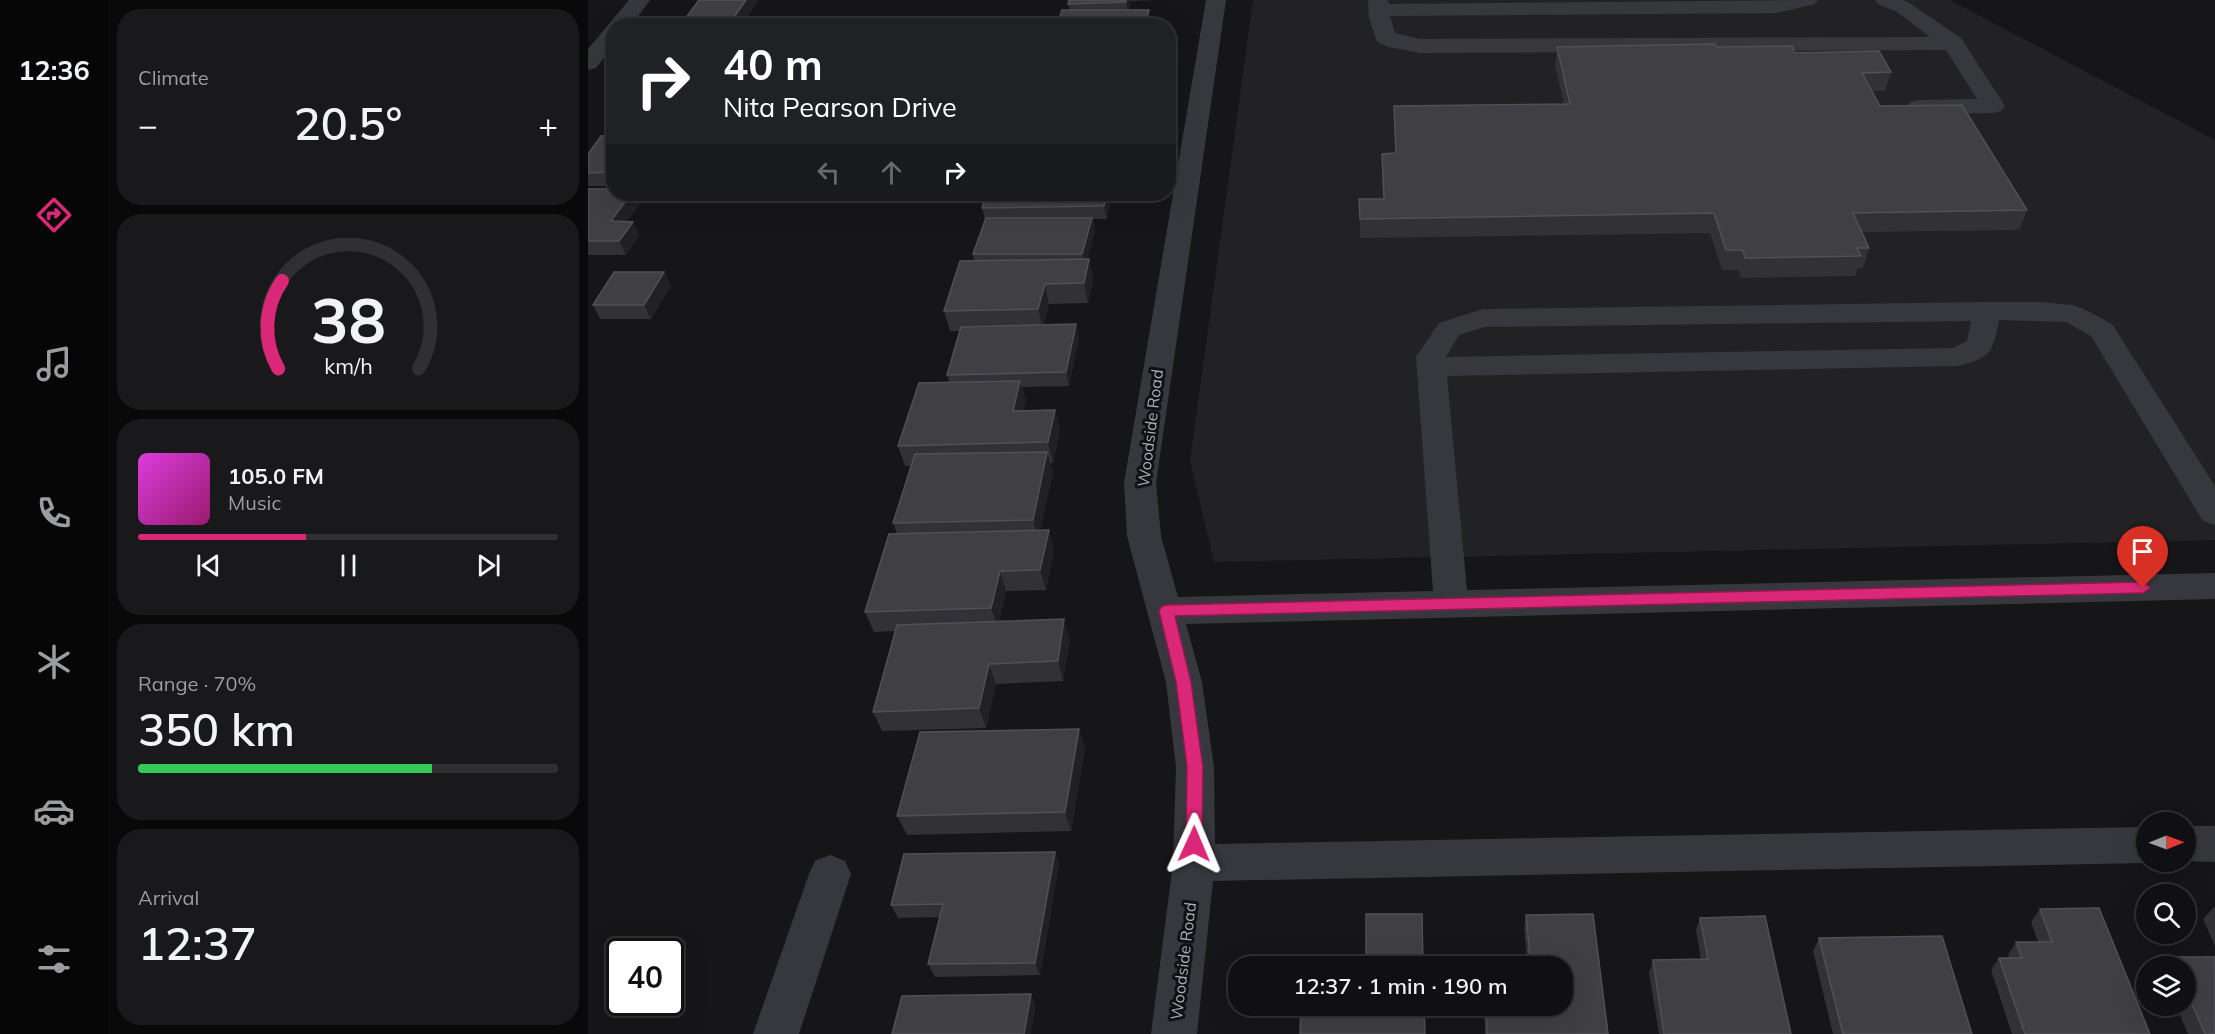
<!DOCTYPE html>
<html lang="en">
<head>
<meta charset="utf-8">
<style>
  :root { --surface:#101012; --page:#19191b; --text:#f1f3f6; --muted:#9c9d9f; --line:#303032; --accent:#db2777 }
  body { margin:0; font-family:Mulish,sans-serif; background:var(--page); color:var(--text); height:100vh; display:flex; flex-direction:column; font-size:22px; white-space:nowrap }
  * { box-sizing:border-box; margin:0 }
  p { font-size:20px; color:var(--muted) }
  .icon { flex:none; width:33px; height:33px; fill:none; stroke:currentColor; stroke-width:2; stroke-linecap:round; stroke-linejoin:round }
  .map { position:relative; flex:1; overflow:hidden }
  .sheet { display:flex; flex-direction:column; gap:9px; padding:9px; background:#09090a; width:480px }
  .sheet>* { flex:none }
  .top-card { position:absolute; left:18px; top:18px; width:570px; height:183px; border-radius:24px; box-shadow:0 6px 24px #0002,0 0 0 2px var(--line); background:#202124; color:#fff; overflow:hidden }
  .needle { width:39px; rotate:89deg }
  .buttons { position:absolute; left:1548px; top:812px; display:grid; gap:12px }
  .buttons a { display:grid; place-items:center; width:60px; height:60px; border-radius:50%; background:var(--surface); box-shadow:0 6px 24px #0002,0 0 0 2px var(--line); font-size:30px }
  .speed { position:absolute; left:18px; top:938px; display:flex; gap:12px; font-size:30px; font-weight:700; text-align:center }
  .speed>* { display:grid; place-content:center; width:78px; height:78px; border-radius:50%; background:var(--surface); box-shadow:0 6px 24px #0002,0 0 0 2px var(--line); line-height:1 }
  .speed .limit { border:3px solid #111; border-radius:9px; background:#fff; color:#111 }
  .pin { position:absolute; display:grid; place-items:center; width:51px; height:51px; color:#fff; margin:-62px -26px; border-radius:50% 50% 50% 0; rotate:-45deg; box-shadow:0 0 6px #0007 }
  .pin .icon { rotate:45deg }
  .me { position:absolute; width:66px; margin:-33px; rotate:1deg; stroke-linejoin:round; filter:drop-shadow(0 0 4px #0008) }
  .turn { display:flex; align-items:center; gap:21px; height:126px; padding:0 18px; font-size:27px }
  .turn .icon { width:78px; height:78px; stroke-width:2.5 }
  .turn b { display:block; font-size:42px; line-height:51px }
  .lanes { display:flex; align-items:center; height:57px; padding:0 18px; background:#0003; justify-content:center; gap:30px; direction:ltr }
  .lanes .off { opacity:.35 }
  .big { font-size:45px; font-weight:600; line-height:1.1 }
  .sheet .tile { flex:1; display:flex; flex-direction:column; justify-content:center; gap:9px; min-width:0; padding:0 21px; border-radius:24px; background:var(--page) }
  .sheet .dial { align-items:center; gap:0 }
  .dial svg { height:156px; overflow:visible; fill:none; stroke:var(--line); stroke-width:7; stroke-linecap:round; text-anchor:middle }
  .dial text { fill:var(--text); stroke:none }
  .song { display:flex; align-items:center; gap:18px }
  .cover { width:72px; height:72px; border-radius:9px; background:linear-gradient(135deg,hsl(300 70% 55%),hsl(320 70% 35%)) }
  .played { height:6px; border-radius:3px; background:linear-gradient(90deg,var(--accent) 40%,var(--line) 40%) }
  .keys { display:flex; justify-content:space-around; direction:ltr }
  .heat { display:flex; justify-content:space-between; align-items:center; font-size:33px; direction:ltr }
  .charge { height:9px; border-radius:4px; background:linear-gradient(90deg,#34c759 70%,var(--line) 0) }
  .trip { position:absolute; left:640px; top:956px; width:345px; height:60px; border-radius:24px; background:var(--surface); box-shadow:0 6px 24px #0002,0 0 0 2px var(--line); font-weight:600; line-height:60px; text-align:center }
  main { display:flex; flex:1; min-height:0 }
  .tabs { display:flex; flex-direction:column; width:108px; justify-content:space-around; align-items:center; background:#060607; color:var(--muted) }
  .tabs .icon { width:42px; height:42px }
  .tabs .current { color:var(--accent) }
  .tabs b { font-size:27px; color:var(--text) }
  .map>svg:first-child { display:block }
  .built { fill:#222225 }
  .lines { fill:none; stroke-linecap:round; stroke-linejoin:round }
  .minor { fill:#37383d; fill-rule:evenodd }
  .wall { fill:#323236 }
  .shaded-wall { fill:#212124 }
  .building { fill:#3f3f44; stroke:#4f5156; stroke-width:1.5 }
  .route { fill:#db2777; stroke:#8e194d; stroke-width:1.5 }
  .labels { text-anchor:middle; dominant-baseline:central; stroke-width:6; stroke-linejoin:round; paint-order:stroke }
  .street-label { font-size:16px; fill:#a8adb8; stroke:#111113 }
</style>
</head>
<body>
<main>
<nav class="tabs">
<b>12:36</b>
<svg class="icon current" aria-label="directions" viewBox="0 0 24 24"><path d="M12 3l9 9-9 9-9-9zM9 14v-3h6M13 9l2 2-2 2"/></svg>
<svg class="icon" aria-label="music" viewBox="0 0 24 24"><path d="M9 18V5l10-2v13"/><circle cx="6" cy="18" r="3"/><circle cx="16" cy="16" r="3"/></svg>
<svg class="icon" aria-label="phone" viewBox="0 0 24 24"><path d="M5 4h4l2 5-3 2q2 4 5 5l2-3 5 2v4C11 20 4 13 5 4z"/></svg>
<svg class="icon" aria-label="climate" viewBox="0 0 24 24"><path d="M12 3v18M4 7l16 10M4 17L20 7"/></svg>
<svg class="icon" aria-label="car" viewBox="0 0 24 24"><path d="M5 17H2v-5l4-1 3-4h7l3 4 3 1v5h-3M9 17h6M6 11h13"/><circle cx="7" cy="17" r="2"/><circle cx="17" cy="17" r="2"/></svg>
<svg class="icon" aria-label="filters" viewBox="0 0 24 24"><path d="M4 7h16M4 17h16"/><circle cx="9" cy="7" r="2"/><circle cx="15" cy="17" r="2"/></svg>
</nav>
<section class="sheet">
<div class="tile"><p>Climate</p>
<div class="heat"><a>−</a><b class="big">20.5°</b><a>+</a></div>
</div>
<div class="tile dial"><svg viewBox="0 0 100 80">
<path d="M14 69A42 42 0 1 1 86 69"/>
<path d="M14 69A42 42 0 0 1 16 24" stroke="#db2777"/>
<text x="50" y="56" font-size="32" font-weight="700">38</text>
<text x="50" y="72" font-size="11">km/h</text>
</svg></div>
<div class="tile">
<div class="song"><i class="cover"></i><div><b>105.0 FM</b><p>Music</p></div></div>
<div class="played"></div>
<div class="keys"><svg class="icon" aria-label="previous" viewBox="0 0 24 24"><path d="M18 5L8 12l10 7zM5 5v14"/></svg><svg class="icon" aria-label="pause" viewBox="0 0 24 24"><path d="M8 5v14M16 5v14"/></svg><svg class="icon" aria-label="next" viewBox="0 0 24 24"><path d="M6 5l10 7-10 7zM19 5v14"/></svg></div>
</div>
<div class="tile"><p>Range · 70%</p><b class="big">350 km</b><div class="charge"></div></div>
<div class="tile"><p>Arrival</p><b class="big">12:37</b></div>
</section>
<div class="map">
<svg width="1627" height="1034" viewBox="0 0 1627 1034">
  <rect width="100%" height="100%" fill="#161618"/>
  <path class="built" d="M665,0h697l265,140v400l-1001,22 -24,-101z"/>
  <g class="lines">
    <g class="minor">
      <path d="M41,0h21l-19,26h-17v20l-18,22 -8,2v-21z"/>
      <path d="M618,0h20l-70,483 5,53 17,61 255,-6 -17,-234 23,-34 44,-14 504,-7h55l30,3 10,3 30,16 103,162v39l-12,-4 -112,-185 -25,-14 -67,-2c-6,32 -8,38 -41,46l-511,10 20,214 748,-17v26l-1029,25 16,58 12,85 1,77 931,-17v34h5l-5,2 -933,18 -16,153h-46l22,-171 3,-96 -10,-85 -39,-146 -3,-53zM1383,321l-4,20 -14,7 -507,9 13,-22 26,-8z"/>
      <path d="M780,0h20l1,4 429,-4 -3,4 -38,9 -387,3 5,17 25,6 510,-2 -33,-25 -19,-8 -3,-4h28l8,4 50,34 44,68 -4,5 -8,2 -74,1 -8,-2 -4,-5 4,-5 8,-2 58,-1 -31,-49 -526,3 -31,-6 -12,-5 -8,-24z"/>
      <path d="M1598,826h29v36l-32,-1h3z"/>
      <path d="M242,855l15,6 6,13 -52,160h-46l56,-160 6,-13z"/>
    </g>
  </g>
  <g class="wall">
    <path d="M481,0h87l-26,1 -1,9h20l1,13v3h-93l13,-16 -2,-6z"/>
    <path d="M969,47h159l79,6 96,19 -6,19h-13l8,15 147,104 -8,20 -157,2 7,16 -6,20h-5l-3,8 -114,2 -3,-8h-16l-12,-37 -350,5v-19l24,-20 -2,-45 14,-1 -2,-47 170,-2 -9,-38z"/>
    <path d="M26,135v51h-26v-32z"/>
    <path d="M0,189l26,5h21l5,9 -13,19h6l6,13 -13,20h-38z"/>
    <path d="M398,194h124l1,4 -4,21h-14l2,12 -8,28h2l4,20 -5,24 -39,1 -5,21 35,13 -10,48 -47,1 4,14 -3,10 32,-1 5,20 -7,33h-3l3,9 -13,58 14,20 -8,40 -40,1 -7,30 71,18 -7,42 -67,3 -10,44 -104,3 -9,-19 22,-81 -21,1 -9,-20 32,-78 -4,-11 18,-57h-6l-7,-20 51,-64 -2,-7 13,-44h-10l-6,-20 30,-50 -1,-7 12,-34 -3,-12z"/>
    <path d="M76,272l7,14 -20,33h-51l-7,-14z"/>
    <path d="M491,729l6,19 -14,83 -164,4 -10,-19z"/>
    <path d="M467,852l4,13 -19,110 -105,2 -7,-13 12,-47 -42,1 -7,-13z"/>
    <path d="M1626,907h1v39l-12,-27z"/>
    <path d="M1452,909l110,125h-138l-21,-64 8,-12h10l-1,-3 8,-13h22l-7,-20z"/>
    <path d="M1005,914l15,120h-123l-1,-29h79v-39h-81l1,-7h44l-3,-31 2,-13z"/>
    <path d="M1112,918l91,116h-132l-10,-61 4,-13 48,-1 -5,-29z"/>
    <path d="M1231,938l153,96h-139l-20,-83z"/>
    <path d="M1584,957h43v77h-27l-12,-29h10v-39h-22z"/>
  </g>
  <g class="shaded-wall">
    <path d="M158,0h13l-18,26h-13z"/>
    <path d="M538,0h4v1l-2,14z"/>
    <path d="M561,10l1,13v3h-6z"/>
    <path d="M43,194h4l5,9 -22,32 -7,-14z"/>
    <path d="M519,194h3l1,4 -4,21 -3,-13z"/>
    <path d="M504,218l3,13 -10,37 -3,-14z"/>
    <path d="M45,222l6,13 -13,20 -7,-14z"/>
    <path d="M501,259l4,20 -5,24 -4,-20z"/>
    <path d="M76,272l7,14 -20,33 -7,-14z"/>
    <path d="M457,284l4,20 -6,25 -5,-20z"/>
    <path d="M488,324l3,14 -10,48 -3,-14z"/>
    <path d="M432,381l6,20 -8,30 -5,-20z"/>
    <path d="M467,410l5,20 -7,33 -5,-21z"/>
    <path d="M459,452l6,20 -15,68 -5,-20z"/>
    <path d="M461,530l5,20 -8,40 -6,-20z"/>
    <path d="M412,571l6,20 -8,37 -7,-20z"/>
    <path d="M476,619l6,20 -7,42 -5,-20z"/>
    <path d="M401,664l7,20 -10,44 -7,-20z"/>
    <path d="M491,729l6,19 -14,83 -6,-19z"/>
    <path d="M467,852l4,13 -19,110 -5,-12z"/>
    <path d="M443,994l5,12 -5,28h-7z"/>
  </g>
  <g class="building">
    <path d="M111,0h47l-18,26h-48z"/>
    <path d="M481,0h57v2l-58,2z"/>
    <path d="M474,10h87l-5,16h-87z"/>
    <path d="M1127,44l1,3 76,-1 3,7 84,-2 12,21 -29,1 18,33 82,-1 65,105 -174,3 16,35h-12l4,8 -116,2 -2,-8h-17l-12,-37 -354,6 -1,-20h25l-2,-45 14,-1 -2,-47 176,-2 -13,-57z"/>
    <path d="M26,135v37l-26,1v-19l13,-18z"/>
    <path d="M0,189h26v5h17l-20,27 22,1 -14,19h-31z"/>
    <path d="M398,194h121l-3,12 -122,2z"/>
    <path d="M398,218h106l-10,36h-109z"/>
    <path d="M501,259l-5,24 -39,1 -7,25 -94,2 16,-50z"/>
    <path d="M26,272h50l-20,33h-51z"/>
    <path d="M488,324l-10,48 -119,3 14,-48z"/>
    <path d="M432,381l-7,30 42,-1 -7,32 -150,4 21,-63z"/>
    <path d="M459,452l-14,68 -140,3 22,-69z"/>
    <path d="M461,530l-9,40 -40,1 -9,37 -126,4 24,-78z"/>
    <path d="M476,619l-6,42 -69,3 -10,44 -106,4 24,-87z"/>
    <path d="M491,729l-14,83 -168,4 23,-84z"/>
    <path d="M467,852l-20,111 -107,1 15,-60 -52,1 13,-51z"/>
    <path d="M1511,908l51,126h-125l-26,-76h23l-6,-16h36l-12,-33z"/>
    <path d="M778,914h56l1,52h-120v-8h63z"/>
    <path d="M1005,914l15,120h-121l-1,-29h77v-39h-80v-7h47l-4,-44z"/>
    <path d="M1177,916l26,118h-127l-11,-74 55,-1 -8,-41z"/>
    <path d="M1354,936l30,98h-129l-24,-96z"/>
    <path d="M1584,957h43v77h-10l-19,-44v-24h-11z"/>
    <path d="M443,994l-7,40h-132l10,-38z"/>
    <path d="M713,1005h123l1,29h-125z"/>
  </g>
  <path class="route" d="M1555,582l8,6 -8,5 -968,23 16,66 12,85 -1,77 -2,5 -6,3 -6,-3 -2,-5 1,-77 -11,-85 -17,-71 2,-4 5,-2z"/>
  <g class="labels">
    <g class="street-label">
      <text transform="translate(562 428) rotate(-83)">Woodside Road</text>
      <text transform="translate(595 961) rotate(-83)">Woodside Road</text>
    </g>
  </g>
</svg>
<div class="buttons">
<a><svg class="needle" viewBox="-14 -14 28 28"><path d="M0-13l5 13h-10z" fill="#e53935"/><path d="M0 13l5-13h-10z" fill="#9c9d9f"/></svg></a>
<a><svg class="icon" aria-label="search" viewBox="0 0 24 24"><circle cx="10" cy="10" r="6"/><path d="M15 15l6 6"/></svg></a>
<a><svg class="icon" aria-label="layers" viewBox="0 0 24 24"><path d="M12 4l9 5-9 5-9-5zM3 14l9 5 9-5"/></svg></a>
</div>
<div class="speed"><div class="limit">40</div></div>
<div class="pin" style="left:1555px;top:588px;background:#d93025"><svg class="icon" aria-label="arrive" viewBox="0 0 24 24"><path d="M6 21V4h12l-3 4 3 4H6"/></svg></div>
<svg class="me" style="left:606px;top:844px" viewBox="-20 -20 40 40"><path d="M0-17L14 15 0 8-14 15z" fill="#db2777" stroke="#fff" stroke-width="4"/></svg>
<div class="trip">12:37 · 1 min · 190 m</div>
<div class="top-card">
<div class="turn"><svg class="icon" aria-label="right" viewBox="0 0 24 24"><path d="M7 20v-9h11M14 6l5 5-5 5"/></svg><div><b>40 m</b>Nita Pearson Drive</div></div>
<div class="lanes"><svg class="icon off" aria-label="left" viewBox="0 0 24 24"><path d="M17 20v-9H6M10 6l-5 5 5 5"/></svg><svg class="icon off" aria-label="ahead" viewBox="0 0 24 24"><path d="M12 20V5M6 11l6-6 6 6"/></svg><svg class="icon" aria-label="right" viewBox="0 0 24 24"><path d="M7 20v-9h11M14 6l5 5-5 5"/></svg></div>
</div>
</div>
</main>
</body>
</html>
